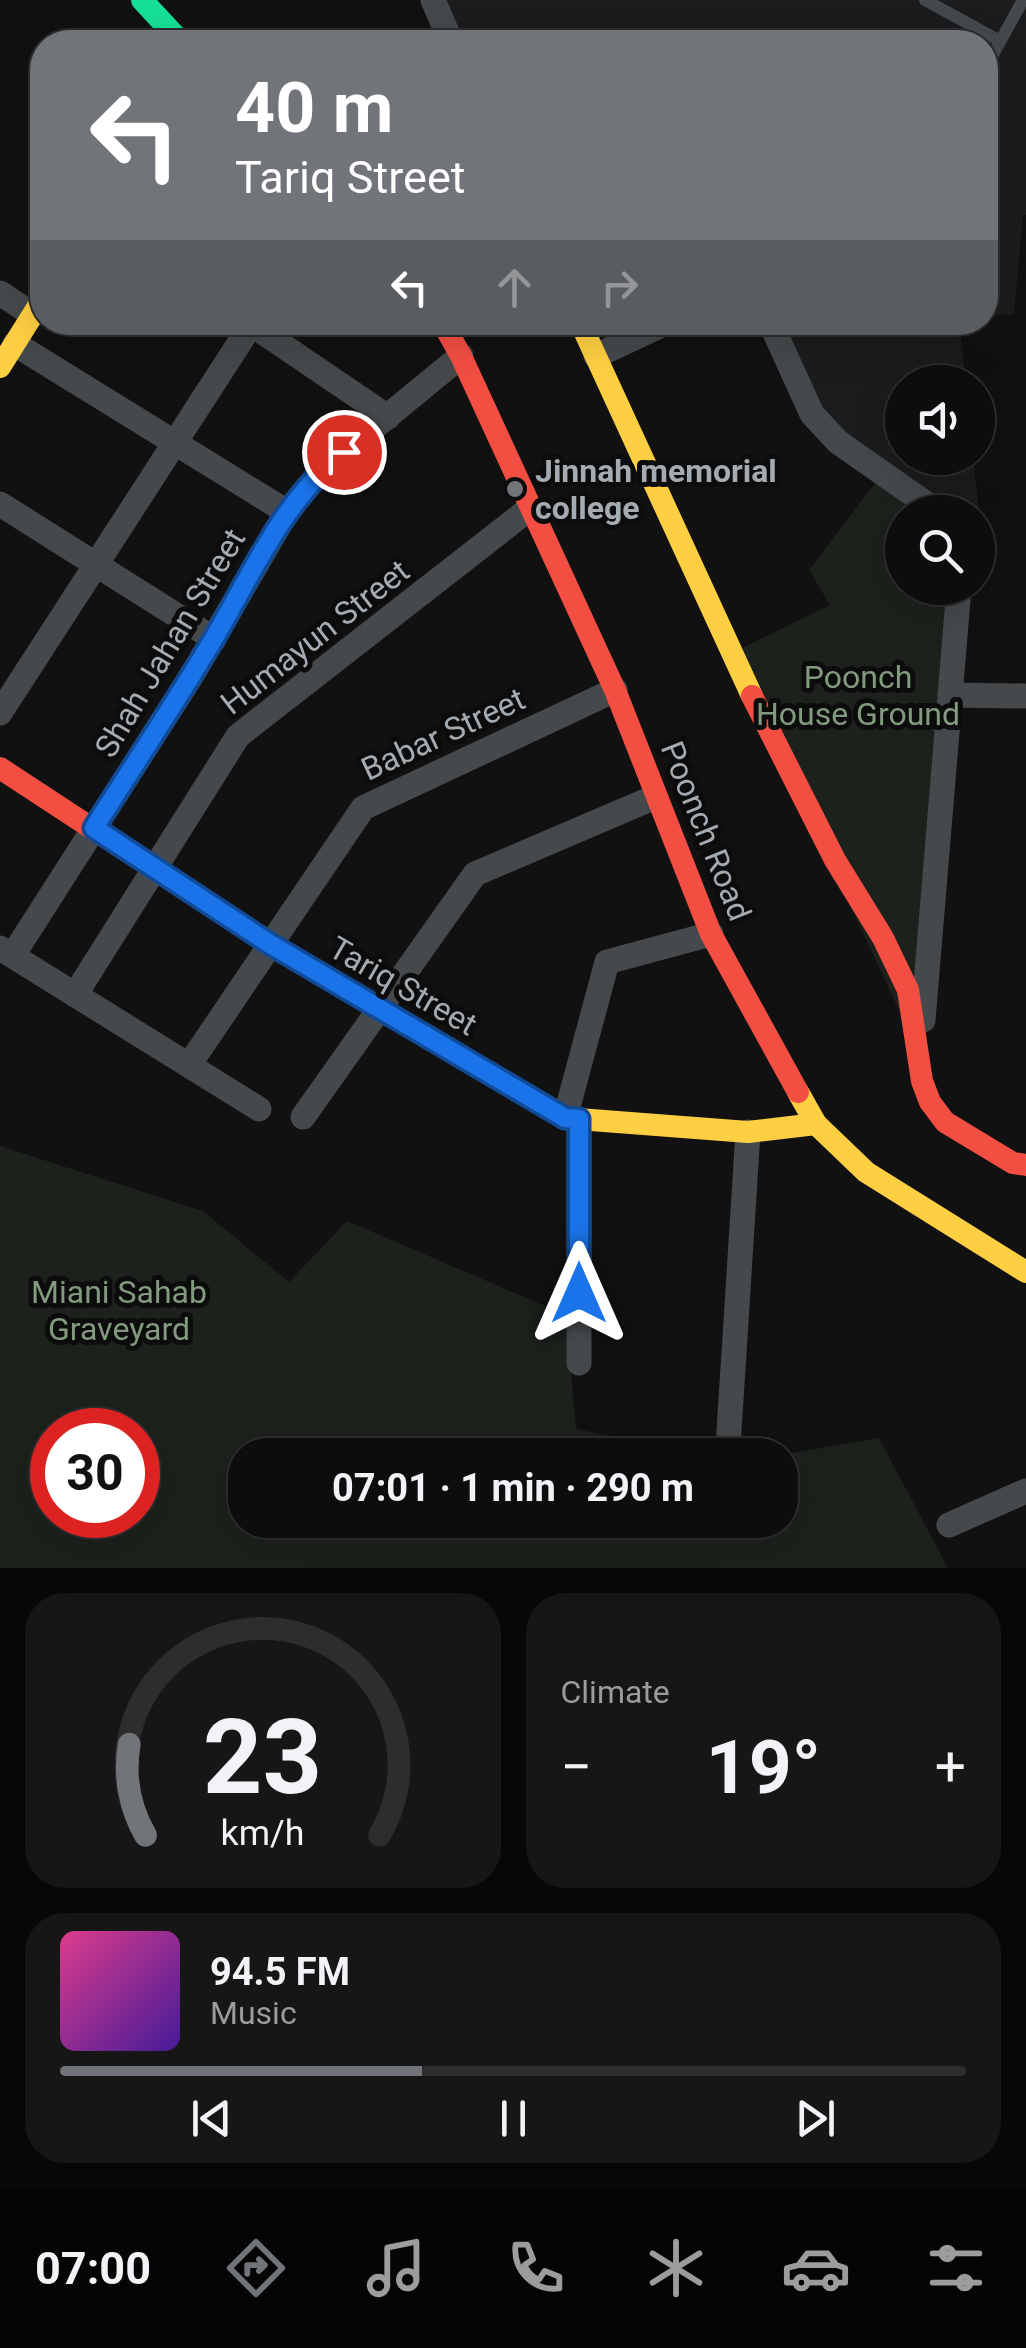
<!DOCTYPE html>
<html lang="en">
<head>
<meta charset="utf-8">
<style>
  :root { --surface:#0d0d0e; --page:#161617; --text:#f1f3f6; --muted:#9a9c9e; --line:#2d2d2e; --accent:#717579 }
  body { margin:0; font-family:Roboto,sans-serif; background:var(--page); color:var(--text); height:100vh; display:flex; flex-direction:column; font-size:38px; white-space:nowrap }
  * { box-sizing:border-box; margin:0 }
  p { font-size:32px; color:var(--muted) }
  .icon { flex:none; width:55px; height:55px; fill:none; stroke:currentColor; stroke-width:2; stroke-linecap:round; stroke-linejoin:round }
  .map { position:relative; height:1568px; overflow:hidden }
  .sheet { display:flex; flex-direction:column; gap:25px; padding:25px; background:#070708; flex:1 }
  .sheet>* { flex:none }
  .banner { position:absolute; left:30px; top:30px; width:968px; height:305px; border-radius:40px; box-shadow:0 10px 40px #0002,0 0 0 2px var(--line); background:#717579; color:#fff; overflow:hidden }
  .controls { position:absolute; left:885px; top:365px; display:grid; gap:20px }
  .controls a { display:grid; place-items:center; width:110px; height:110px; border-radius:50%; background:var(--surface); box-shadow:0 10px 40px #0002,0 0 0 2px var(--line); font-size:50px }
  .speed { position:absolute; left:30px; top:1408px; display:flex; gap:20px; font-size:50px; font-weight:700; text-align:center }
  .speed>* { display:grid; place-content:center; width:130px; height:130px; border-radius:50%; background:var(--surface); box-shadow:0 10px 40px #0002,0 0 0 2px var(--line); line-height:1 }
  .speed .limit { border:15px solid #d22; background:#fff; color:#111 }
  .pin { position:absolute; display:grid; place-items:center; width:85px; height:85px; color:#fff; margin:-42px; border:5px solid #fff; border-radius:50%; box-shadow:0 2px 10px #0007 }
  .me { position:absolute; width:110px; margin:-55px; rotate:0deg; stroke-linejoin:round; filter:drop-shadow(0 0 8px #0008) }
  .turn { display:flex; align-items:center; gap:35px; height:210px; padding:0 40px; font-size:45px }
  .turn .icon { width:130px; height:130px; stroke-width:2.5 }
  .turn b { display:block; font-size:70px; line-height:85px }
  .lanes { display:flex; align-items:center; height:95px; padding:0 40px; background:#0003; justify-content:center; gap:50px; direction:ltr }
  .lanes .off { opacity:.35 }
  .big { font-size:75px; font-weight:700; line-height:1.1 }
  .sheet .tile { flex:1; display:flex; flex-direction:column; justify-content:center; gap:15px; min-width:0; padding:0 35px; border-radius:40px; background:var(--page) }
  .sheet .dial { align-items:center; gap:0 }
  .dial svg { height:260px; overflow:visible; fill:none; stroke:var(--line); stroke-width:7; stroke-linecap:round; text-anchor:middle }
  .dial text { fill:var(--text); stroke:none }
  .song { display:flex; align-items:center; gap:30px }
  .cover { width:120px; height:120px; border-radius:15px; background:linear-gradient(135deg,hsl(330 70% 55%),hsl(260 70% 35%)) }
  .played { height:10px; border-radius:5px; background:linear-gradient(90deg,var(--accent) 40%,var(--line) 40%) }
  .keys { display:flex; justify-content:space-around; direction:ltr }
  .heat { display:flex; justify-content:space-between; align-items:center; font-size:55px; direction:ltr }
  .sheet .tiles { flex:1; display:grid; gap:25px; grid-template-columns:1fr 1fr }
  .tile:last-child { grid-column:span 2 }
  .trip { position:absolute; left:228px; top:1438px; width:570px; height:100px; border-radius:40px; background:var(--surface); box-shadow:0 10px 40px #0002,0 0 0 2px var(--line); font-weight:700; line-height:100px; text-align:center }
  .menu { display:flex; height:160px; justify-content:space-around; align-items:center; background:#050506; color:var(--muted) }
  .menu .icon { width:70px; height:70px }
  .menu .selected { color:var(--accent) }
  .menu b { font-size:45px; color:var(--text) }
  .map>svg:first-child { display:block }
  .built { fill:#1b1c1d }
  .green { fill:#1c211c; fill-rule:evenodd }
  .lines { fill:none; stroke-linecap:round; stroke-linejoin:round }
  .lane { stroke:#46494b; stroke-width:12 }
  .street { stroke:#46494b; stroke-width:25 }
  .fast { stroke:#16e098; stroke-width:22 }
  .slow { stroke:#ffcf43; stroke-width:22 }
  .jam { stroke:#f24e42; stroke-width:22 }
  .route-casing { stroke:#114b97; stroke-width:25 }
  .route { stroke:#1a73e8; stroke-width:18 }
  .poi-dot { fill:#717579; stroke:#0c0c0d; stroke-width:4 }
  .labels { text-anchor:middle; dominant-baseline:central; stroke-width:10; stroke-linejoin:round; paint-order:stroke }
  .poi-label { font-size:32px; font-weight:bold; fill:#a4abb1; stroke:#0c0c0d; text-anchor:start }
  .street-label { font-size:32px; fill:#a4abb1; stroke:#0c0c0d }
  .park-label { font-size:32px; fill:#829a7d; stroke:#0c0c0d }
</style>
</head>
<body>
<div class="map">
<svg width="1026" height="1568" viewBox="0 0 1026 1568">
  <rect width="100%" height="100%" fill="#111112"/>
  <g class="built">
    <path d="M436,0h590v215h-3l-9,99 -29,1v-273h-531z"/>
    <path d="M770,323h189l7,59h-64v76h71l8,70 -3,1v-17h-40l-92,-64z"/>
  </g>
  <g class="green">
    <path d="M882,474l56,38h-36v76h57l-39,467 -188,-402 98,-48 -21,-35z"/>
    <path d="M0,1146l203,65 86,71 58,-61 219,94 10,114 126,26h-457v65h535v-65l99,-17 69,130h-948zM52,1430h86v85h-86z"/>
  </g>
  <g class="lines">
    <g class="lane">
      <path d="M925,0l75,41"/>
      <path d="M985,69l38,-69"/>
    </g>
    <g class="street">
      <path d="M433,0l18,42"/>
      <path d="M0,293l33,22"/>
      <path d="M248,322l140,95"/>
      <path d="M770,322l42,92 26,28 100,70"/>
      <path d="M15,344l272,168"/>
      <path d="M596,356l72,-34"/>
      <path d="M0,504l214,135"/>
      <path d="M950,695l76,1"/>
      <path d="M0,713l251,-388"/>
      <path d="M0,948l259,161"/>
      <path d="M13,955l179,-280 95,-163 35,-42 139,-114"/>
      <path d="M75,995l163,-259 291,-227"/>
      <path d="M923,1020l36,-432"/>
      <path d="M189,1065l174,-257 252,-118"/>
      <path d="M303,1117l172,-243 180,-77"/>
      <path d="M565,1118l42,-156 104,-28"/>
      <path d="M579,1363v-244"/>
      <path d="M728,1447l20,-315"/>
      <path d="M949,1525l77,-34"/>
    </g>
    <path class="fast" d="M142,0l39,42"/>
    <g class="slow">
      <path d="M580,322l172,374"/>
      <path d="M0,367l42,-67"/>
      <path d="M475,1065l90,53 183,14 68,-8"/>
      <path d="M798,1092l18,32 50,48 160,100"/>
    </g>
    <g class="jam">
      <path d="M442,322l19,34 154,334 96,244 87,158"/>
      <path d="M752,696l83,164 48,78 25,52 14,91 8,21 15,20 68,41 13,2"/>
      <path d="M0,768l270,177 205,120"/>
    </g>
  </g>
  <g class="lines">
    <g class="route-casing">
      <path id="route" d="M344,452c-61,48 -92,122 -131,188 -38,63 -79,125 -119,188l176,116 295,174 14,1v174"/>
    </g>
    <use href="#route" class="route"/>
  </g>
  <circle class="poi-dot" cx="515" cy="489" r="10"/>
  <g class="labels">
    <g class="poi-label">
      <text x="535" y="471">Jinnah memorial<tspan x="535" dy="37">college</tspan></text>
    </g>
    <g class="street-label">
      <text transform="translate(315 637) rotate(-38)">Humayun Street</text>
      <text transform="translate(170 643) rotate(-59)">Shah Jahan Street</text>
      <text transform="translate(443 734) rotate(-25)">Babar Street</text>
      <text transform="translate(706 831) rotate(68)">Poonch Road</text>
      <text transform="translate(403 986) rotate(30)">Tariq Street</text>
    </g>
    <g class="park-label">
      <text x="858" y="677">Poonch<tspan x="858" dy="37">House Ground</tspan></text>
      <text x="119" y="1292">Miani Sahab<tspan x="119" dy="37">Graveyard</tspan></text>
    </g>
  </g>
</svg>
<div class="controls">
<a><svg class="icon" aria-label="sound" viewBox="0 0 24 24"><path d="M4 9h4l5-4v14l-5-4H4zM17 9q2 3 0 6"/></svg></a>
<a><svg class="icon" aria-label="search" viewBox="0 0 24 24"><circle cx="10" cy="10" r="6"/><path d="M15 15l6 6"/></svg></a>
</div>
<div class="speed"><div class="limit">30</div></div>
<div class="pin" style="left:344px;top:452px;background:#d93025"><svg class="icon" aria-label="arrive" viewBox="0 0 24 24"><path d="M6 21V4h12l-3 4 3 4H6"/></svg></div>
<svg class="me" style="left:579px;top:1293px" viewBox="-20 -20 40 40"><path d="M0-17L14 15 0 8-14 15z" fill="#1a73e8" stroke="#fff" stroke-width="4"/></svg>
<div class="trip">07:01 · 1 min · 290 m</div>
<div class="banner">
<div class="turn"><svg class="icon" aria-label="left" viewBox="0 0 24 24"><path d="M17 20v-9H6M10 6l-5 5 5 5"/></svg><div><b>40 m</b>Tariq Street</div></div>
<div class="lanes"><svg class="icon" aria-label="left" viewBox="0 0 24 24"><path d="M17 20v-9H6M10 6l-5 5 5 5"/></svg><svg class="icon off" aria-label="ahead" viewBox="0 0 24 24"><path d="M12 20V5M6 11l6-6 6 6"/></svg><svg class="icon off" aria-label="right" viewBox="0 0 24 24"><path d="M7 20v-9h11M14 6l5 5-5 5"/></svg></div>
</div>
</div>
<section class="sheet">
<div class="tiles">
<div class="tile dial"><svg viewBox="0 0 100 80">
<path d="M14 69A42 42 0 1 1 86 69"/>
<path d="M14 69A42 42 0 0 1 9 41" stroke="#717579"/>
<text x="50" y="56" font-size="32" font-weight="700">23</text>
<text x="50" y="72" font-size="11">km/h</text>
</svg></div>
<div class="tile"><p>Climate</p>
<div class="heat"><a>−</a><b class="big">19°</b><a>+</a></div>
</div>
<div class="tile">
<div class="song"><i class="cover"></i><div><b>94.5 FM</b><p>Music</p></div></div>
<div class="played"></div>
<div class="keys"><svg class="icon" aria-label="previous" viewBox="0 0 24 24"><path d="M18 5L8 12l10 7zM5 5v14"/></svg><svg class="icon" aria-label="pause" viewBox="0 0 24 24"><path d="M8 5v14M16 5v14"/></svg><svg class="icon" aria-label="next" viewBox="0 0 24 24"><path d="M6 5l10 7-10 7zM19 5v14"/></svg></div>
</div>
</div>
</section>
<nav class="menu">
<b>07:00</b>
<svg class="icon selected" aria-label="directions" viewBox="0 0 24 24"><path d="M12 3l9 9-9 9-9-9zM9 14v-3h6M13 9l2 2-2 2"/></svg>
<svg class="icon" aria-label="music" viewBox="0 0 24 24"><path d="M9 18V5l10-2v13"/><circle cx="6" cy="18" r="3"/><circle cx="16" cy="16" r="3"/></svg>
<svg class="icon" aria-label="phone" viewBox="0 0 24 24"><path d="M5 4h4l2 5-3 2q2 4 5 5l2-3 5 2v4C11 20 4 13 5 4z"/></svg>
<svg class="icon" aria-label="climate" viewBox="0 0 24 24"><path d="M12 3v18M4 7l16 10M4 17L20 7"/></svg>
<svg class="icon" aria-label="car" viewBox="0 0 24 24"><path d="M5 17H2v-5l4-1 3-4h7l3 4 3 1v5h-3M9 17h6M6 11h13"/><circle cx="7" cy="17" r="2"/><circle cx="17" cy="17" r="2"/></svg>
<svg class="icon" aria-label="filters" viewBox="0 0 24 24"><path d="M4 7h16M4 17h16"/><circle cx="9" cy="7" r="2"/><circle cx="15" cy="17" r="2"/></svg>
</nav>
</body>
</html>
